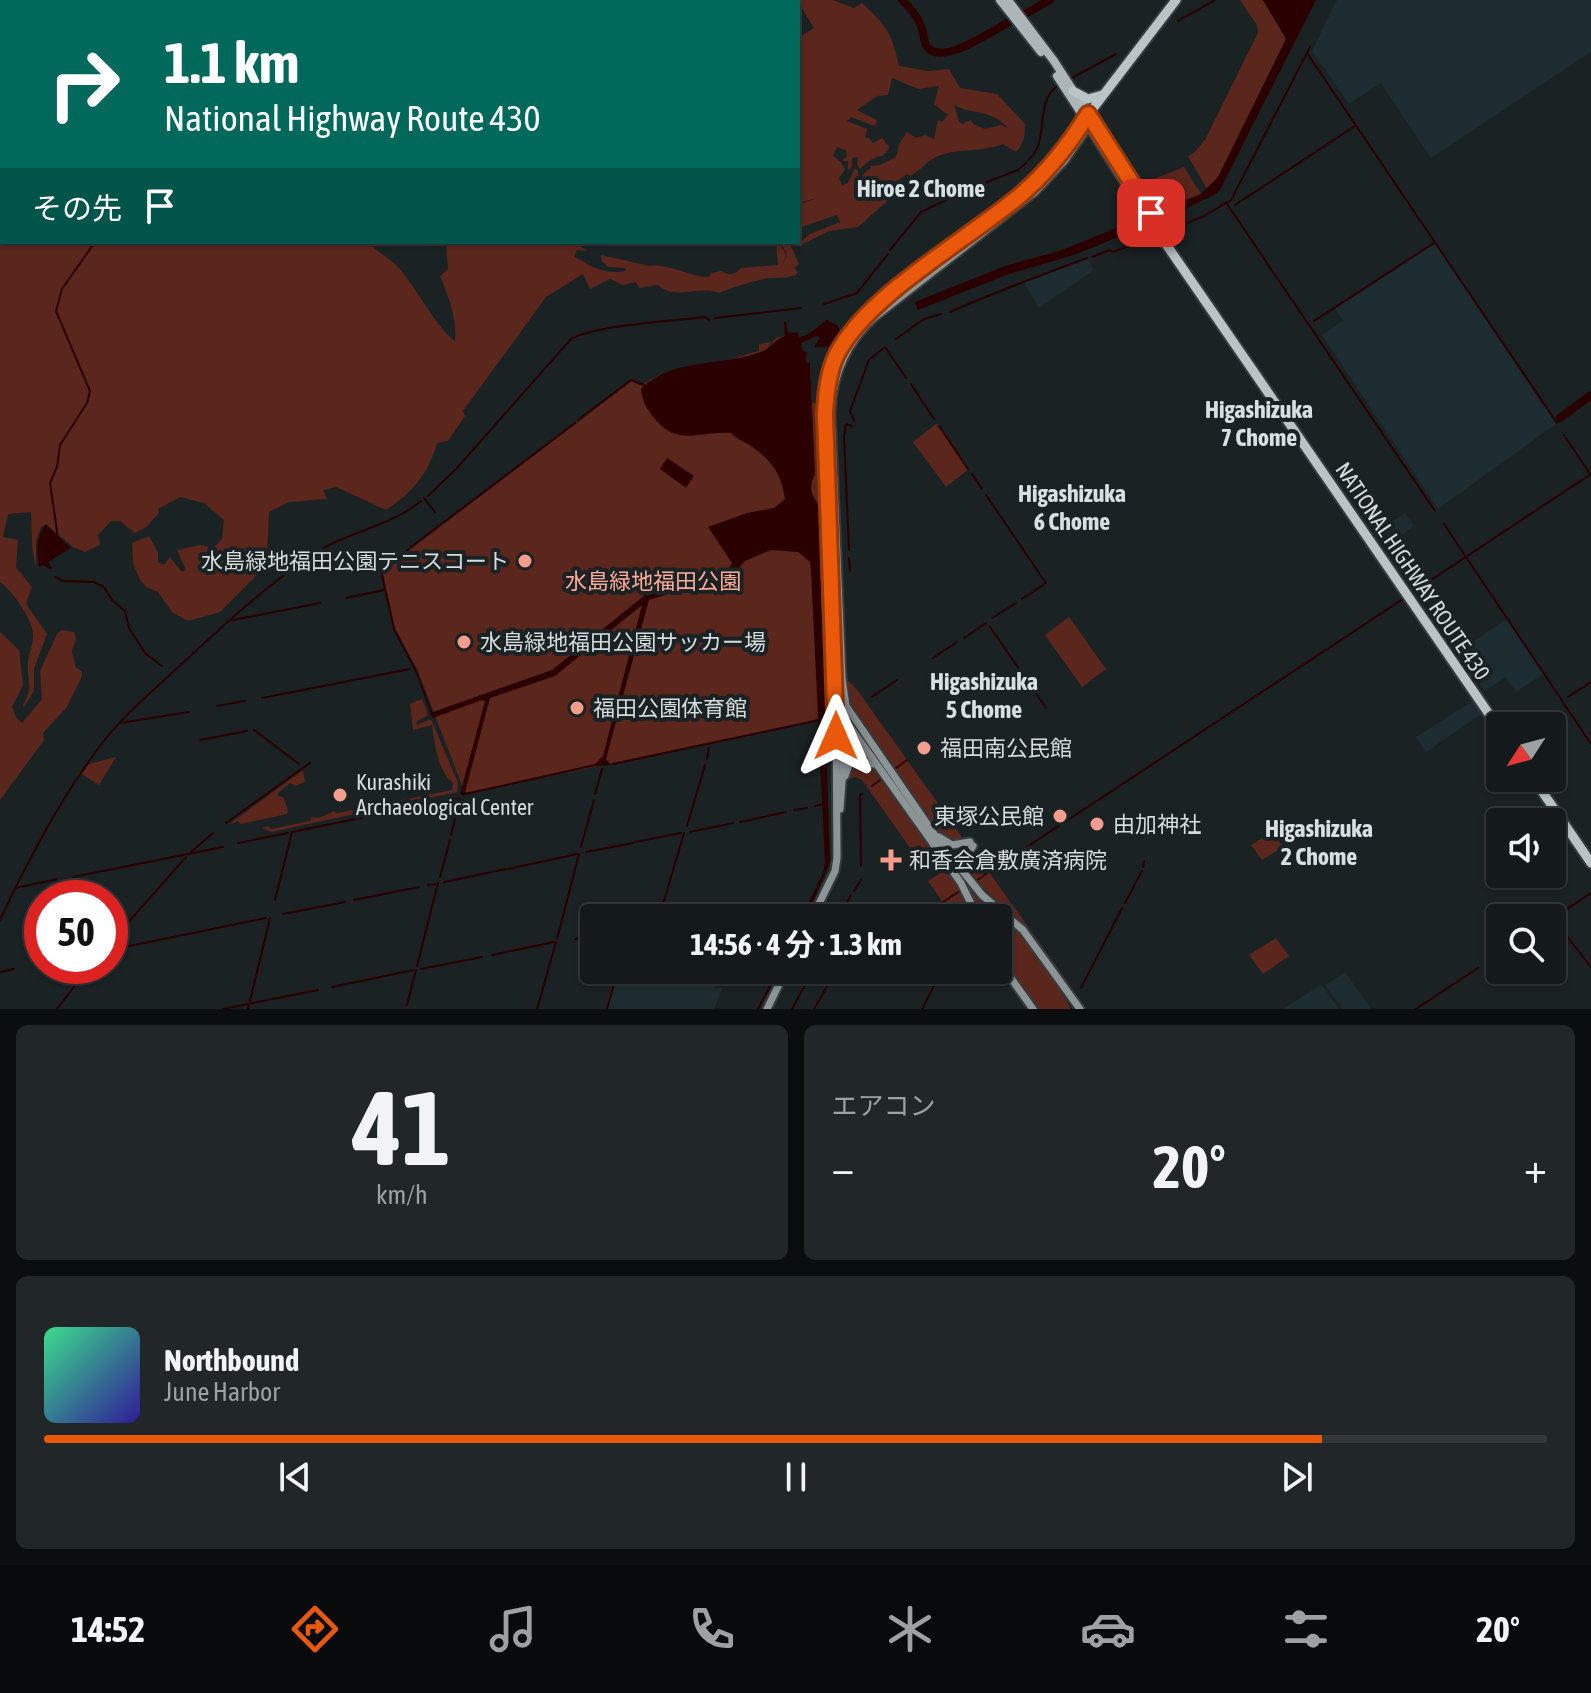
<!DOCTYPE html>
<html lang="ja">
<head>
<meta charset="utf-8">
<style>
  :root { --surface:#141a1b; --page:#212728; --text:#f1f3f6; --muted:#9da1a3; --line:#33383a; --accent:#ea580c }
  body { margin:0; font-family:"Asap Condensed","Noto Sans JP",sans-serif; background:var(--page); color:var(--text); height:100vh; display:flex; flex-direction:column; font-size:30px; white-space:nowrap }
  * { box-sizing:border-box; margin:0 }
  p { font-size:26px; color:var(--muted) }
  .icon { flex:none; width:44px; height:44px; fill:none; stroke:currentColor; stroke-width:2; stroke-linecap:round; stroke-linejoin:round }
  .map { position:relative; height:1009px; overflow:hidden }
  .sheet { display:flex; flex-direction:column; gap:16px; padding:16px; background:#0b0e0f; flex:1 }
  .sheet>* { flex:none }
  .hud { position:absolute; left:0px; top:0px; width:800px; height:244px; box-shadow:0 2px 6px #0004,0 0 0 2px var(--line); background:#00695c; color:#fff; overflow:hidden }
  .needle { width:52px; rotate:234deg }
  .tools { position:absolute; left:1486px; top:712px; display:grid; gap:16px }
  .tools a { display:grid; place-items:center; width:80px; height:80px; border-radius:8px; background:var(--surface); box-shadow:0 2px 6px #0004,0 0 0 2px var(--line); font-size:40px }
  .speed { position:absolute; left:24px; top:880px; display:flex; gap:16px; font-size:40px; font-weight:700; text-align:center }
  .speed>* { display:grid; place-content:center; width:104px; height:104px; border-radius:50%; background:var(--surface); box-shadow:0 2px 6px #0004,0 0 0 2px var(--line); line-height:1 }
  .speed .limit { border:12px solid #d22; background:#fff; color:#111 }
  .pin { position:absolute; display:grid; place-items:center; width:68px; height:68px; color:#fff; margin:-34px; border-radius:16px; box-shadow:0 4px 12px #0006 }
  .me { position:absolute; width:88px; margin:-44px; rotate:0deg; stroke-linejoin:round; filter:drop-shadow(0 0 6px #0008) }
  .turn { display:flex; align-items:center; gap:28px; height:168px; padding:0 32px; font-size:36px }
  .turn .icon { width:104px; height:104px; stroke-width:2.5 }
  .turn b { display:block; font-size:56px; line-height:68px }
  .then { display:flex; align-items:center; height:76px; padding:0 32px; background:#0003; gap:16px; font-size:30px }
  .big { font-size:60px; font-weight:700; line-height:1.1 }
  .sheet .card { flex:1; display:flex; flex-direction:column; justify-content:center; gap:12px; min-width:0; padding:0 28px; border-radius:12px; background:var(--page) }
  .sheet .dial { align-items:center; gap:0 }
  .dial b { font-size:104px; line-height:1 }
  .song { display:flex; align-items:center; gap:24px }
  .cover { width:96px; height:96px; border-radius:12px; background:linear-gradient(135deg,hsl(150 70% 55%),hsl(250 70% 35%)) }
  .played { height:8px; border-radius:4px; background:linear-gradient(90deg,var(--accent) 85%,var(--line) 85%) }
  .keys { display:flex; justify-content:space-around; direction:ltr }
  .heat { display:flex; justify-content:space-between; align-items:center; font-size:44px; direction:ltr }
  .sheet .tiles { flex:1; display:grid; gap:16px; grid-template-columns:1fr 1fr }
  .card:last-child { grid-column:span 2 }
  .trip { position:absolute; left:580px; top:904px; width:432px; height:80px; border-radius:8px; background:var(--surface); box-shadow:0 2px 6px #0004,0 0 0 2px var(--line); font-weight:700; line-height:80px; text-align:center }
  .menu { display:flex; height:128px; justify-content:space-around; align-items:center; background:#080a0b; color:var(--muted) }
  .menu .icon { width:56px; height:56px }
  .menu .active { color:var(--accent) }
  .menu b { font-size:36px; color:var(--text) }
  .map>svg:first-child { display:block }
  .built { fill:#1c2c30 }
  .green { fill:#5b261c; fill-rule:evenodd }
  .water { fill:#2b0000 }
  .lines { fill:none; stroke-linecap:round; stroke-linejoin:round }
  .stream { stroke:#2b0000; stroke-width:2 }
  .river { stroke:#2b0000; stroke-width:8 }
  .secondary-casing { stroke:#353c3e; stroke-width:11 }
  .primary-casing { stroke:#353c3e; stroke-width:12 }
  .trunk-casing { stroke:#353c3e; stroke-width:13 }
  .secondary { stroke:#8d9496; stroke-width:7 }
  .primary { stroke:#acb5b7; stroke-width:8 }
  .trunk { stroke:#bac4c6; stroke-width:9 }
  .route-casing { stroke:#983908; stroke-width:20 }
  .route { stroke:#ea580c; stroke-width:14 }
  .poi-dot { fill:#f49d8c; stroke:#1b2224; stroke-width:3 }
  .labels { text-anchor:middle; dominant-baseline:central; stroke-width:8; stroke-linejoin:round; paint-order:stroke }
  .poi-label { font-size:22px; fill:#d6dcdd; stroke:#1b2224; text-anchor:start }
  .street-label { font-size:22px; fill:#d6dcdd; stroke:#1b2224 }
  .park-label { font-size:22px; fill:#feaa99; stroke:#1b2224 }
  .neighbourhood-label { font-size:24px; font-weight:bold; fill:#d6e0e3; stroke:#1b2224 }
</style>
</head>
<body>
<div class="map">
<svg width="1591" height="1009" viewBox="0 0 1591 1009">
  <rect width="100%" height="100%" fill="#1b2224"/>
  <g class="built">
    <path d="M1337,0h254v52l-160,106 -50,-75 -32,21 -37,-53z"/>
    <path d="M1435,243l121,181 -118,85 -116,-174 21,-14 -8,-12z"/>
    <path d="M1087,259l7,11 -55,38 -15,-26z"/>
    <path d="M1405,513l9,13 -25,18 -5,-1 -8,-11z"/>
    <path d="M1506,619l37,55 -27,18 -10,-15 -21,14 -27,-39z"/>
    <path d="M1474,700l9,13 -57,39 -10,-15z"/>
    <path d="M618,970h103l-7,18 9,-1 -9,22h-108z"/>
    <path d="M1344,973h2l25,36h-28l-18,-24z"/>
    <path d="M1321,984l18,25h-56l36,-23z"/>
  </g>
  <g class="green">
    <path d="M0,0l306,2h-304v240h367c8,11 20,15 29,25 21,24 33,53 57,75 2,-23 -6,-45 -15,-66l8,-7 -2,-27h127l15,9 -11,-1 -3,6c17,11 31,19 52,15v-3l-18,-1 -6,-6 -1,-6 49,11c17,-3 40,11 59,11l2,-4 10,-2c8,4 13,5 20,-3l37,-3 -2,-23h3l7,13 -4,10 5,-10 -6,-13h8l10,22 -5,4 4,4 -2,3c-12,4 -15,2 -26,3 -7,0 -47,12 -51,15 -21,-8 -43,8 -61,-8l-19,3 -3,-6 -13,3 -13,-6 -20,10 -7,-15 -37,23 -83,114 2,5 -17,25 -11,2c-8,30 -25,50 -51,67l-50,-23 -13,3 4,9 -38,3 -20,10 -2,48 -14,19 -33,33 -32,9 -16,-9 -14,-20 -12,-5 -6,-7 -7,-17 -1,-20 17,-7 9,16v10l6,3 6,-8 12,15 4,-2 -9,-20 24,-5 12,3 9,-9 2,-19 -20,-17 -24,-6 -22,12 1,4 -13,14 -11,6 -15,-12h-9l-13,14 2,10 -15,7 -12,-5 -27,-23 -5,3 -5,14v26c-5,-17 -4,-36 -5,-55l-23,2 -5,23 15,3 -2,27 16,20 -6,17 21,30 -13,35v22l-10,16 -1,-2c12,-19 3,-25 5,-44 1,-8 5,-16 5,-25 1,-16 -21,-45 -33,-54z"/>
    <path d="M794,0h39l21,8 8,-5c25,23 30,31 37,63l29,5 21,-2 11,19 37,6 28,30c0,11 -1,20 -9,28l-13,-8c-20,8 -40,4 -62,11 -12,3 -19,15 -31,21l-3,-2 -11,8 -1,7 -9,13 -28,25 -29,4 -30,15 1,-4 10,-8 30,-12 -3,-7 -39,13v-23l19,-7 -19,5v-21l5,-6 -5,3v-141l16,-10 -16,-26zM892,78l26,11 21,-3 -5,18 14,11 -6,7 -4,-2 -4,19 -9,-4 -9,3 -9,-6 -8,12 -3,13 -16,8 -10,1 1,2 -8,6 -2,8 -3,-1v-10l-3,-3 -7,15 -6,2 -3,-7 6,-8 -4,-8 -8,-6 4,-9 9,3 1,6 -5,5h6v9l4,-3v-9l6,-1 -1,8 3,4c4,-3 9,-9 13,-10 8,-5 11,0 16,-12l-7,-9 -9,5 -4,-5h-4l2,-9 -20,-8 4,-4 23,9 2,-2 1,-4 -20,-10 20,-14 11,-1zM954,105c20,11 35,2 55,24l-8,-4 -16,4 -12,-5 -2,-4 -9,4 -3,-3z"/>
    <path d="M1240,0h23l23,39 -68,138 -11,12 -19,-33 7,-4 11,-14 52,-105 -1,-8z"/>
    <path d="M1184,167l17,27 -44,17 -16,-27z"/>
    <path d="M797,332l6,19 4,1 -1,10 4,1 2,40h6l13,313 -2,5 -11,-1 -349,73 -5,-2 -46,-120 -23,-43 -13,-57 250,-190 10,5c22,-20 52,-17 80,-24 12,-3 25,-8 37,-11v-7l12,-2 -4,8 9,-12z"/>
    <path d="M936,424l3,1 30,44 -23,18 -33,-45z"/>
    <path d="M1069,617l37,52 -24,18 -37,-52z"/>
    <path d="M62,630l12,2 2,7 -4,12 4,17 6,3v5l-15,31 -24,26 1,7 -44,60v-168l19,18 4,35 -11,22 4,10 6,6 20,-24 -2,-28 17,-37z"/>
    <path d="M849,681l9,10 106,149 -12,2 -9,-5 -90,-126 -6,-16 -1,-13z"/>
    <path d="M422,699l6,16 -12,7 1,3 14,-6 27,64 -1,9 -186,40 -9,-4 6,-2 3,3 39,-8 2,-4 7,1 15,-7 3,2 115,-23 1,-7c-16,-13 -18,-39 -21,-58l-19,5 -3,-26z"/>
    <path d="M116,757l-17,28 -17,-11 7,-10z"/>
    <path d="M856,761l15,4 65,91 -2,8 -6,4 -5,-2 -61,-86 -7,-3 -9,2 3,-9z"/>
    <path d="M303,770l2,12 -10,4 -5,-3 -12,10v3l5,1 5,13 -1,4 -46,10 -3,-3 -10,4z"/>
    <path d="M1272,832l11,15 -21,13 -11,-15z"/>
    <path d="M974,853l3,2 96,135 -50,-66 -49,-44 -8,-18z"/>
    <path d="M955,866l63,62 33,45 20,36h-34l-39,-54v-37h-17l-12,-30z"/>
    <path d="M942,872c17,6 26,30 33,46h-15l-18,-17 -14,-20z"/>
    <path d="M1276,938l13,18 -26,18 -14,-19z"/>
  </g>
  <g class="water">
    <path d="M1263,0h53l-96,190 -6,5 -42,20 -98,40 -65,19 -91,36 -3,-7 2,-2 91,-36 51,-14 121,-48 21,-9 17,-17 68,-138z"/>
    <path d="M827,320l11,6 3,10 -7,11h-20l6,-9 -3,-2 -16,7 2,8 4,1 -1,10 4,1 5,111c-6,11 -5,20 3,30l12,358 -24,56h-5l22,-45 2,-10 -14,-293 -1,-8 -12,-10 -27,-2 -26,11 -10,12 -86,27 -43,159 5,6 -15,1 -1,-2 8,-8 39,-151 -87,71 -65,22 -26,98 -4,-2 25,-93 -3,-1 -49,18 -3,-5 122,-43 93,-75 84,-27 3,-5 -24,-36 39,-14 27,-5 11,-9c-4,-24 -12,-38 -33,-52 -7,-6 -15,-7 -21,-14 -31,-3 -53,15 -77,-15 -8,-10 -12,-18 -13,-29 31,-33 85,-21 124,-39 8,-4 10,-11 20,-14l-1,-14h2l2,11 9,-1 2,5 8,-2z"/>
    <path d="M667,458l27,18 -8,12 -26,-19z"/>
    <path d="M46,525l25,23 -23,14 4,6 -2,1 -7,-4 -4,2c-2,-16 -4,-30 7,-42z"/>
  </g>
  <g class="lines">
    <g class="stream">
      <path d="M1178,21l37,-21"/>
      <path d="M1307,53l250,370"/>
      <path d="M1072,78l44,-24"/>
      <path d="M0,123l2,1"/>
      <path d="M1028,160c23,-18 5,-55 29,-74"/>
      <path d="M1227,204l208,307"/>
      <path d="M1235,205l120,-79"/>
      <path d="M1161,234l43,-18 27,-16 79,-153"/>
      <path d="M890,250l31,-38 46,-22 51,-20 8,-7"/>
      <path d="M1092,257l18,-7 3,2 42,-16"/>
      <path d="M824,304l33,-11 31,-39"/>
      <path d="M950,312c45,-20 91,-37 137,-54"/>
      <path d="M715,318l86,-10"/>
      <path d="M1314,321l120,-78"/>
      <path d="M896,339l28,-20 17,-5"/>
      <path d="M911,384l23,35"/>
      <path d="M578,420l53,-40 13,5"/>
      <path d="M854,421l-4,-10 19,-51 16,-13 21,31"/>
      <path d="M939,426l29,43"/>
      <path d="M1564,435l26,39"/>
      <path d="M972,474l10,15"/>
      <path d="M986,495l60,88 -24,16"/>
      <path d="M428,496l29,-28 114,-129c26,-14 102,-18 134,-22l4,3"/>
      <path d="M424,498l11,14"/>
      <path d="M1444,524l147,220"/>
      <path d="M58,538l-8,-55 7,-16 3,-22 27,-42 3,-12 -34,-80 6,-22 33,-47"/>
      <path d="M411,547l164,-124"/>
      <path d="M409,549l-28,21 13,59 22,42 16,43"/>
      <path d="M849,550l-5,-113 2,-13 6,2"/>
      <path d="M849,558l1,13"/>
      <path d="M55,577l8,4 31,1 10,5 8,13 13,11 4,17 16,25 17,13"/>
      <path d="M1416,590l175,-116"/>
      <path d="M346,598l38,-8"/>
      <path d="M992,618l24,-15"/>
      <path d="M233,620l87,-17"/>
      <path d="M990,627l56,81"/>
      <path d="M964,638l22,-15"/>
      <path d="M933,658l24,-16"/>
      <path d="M872,697l25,-17"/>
      <path d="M1568,697l23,-15"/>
      <path d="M262,698l148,-29"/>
      <path d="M217,706l28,-5"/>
      <path d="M120,723l69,-11"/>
      <path d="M254,730l45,34"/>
      <path d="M200,740l47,-9"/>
      <path d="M707,759l2,-11"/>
      <path d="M613,764l206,-44"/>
      <path d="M896,768l11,-8"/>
      <path d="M872,786l8,-6"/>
      <path d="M465,794l130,-29"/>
      <path d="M595,794l7,-25"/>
      <path d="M449,800l11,-1 -9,36"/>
      <path d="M815,806l10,-2"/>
      <path d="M794,810l13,-2"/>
      <path d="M740,822l46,-10"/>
      <path d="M226,823l84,-60"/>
      <path d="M687,826l18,-61"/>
      <path d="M292,832l152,-31"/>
      <path d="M690,832l43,-9"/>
      <path d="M635,842l46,-9"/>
      <path d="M238,843l50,-10"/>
      <path d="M581,847l13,-47"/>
      <path d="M191,852l22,-19"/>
      <path d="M586,852l47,-9"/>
      <path d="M861,866l-1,-71 2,-1"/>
      <path d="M1143,867l1,-6"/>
      <path d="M995,868l408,-269"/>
      <path d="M508,869l69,-15"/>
      <path d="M73,877l150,-30"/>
      <path d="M440,877l10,-37"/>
      <path d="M976,881l11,-8"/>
      <path d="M444,882l62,-13"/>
      <path d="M428,885l9,-1"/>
      <path d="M16,888l41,-9"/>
      <path d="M854,891l7,-11"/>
      <path d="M275,900l17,-68"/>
      <path d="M354,900l65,-13"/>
      <path d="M943,902l17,-11"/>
      <path d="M1125,903l17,-32"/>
      <path d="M283,914l62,-12"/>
      <path d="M659,918l25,-85"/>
      <path d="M680,918l27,-3"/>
      <path d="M839,918l12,-23"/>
      <path d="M919,918l16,-10"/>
      <path d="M1552,919l39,-26"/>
      <path d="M0,920c28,-60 60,-121 100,-174 20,-27 47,-50 72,-73 44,-41 90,-84 140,-118 33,-23 78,-28 109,-54"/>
      <path d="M1555,921l36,46"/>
      <path d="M557,939l22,-85"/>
      <path d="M575,939l19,-4"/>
      <path d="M110,943l76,-86"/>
      <path d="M110,950l156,-32"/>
      <path d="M492,955l62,-13"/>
      <path d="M1487,962l11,-7"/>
      <path d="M40,964l2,-1"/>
      <path d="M417,966l21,-83"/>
      <path d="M421,969l61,-12"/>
      <path d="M0,972l14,-3"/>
      <path d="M833,976l9,-6"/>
      <path d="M716,985l60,-12 2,-3"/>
      <path d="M332,987l82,-17"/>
      <path d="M1081,988l41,-80"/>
      <path d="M407,1005l9,-35"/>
      <path d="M57,1009l33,-43"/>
      <path d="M223,1009l95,-19"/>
      <path d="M248,1009l22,-91"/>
      <path d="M537,1009l19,-67"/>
      <path d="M607,1009l11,-39"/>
      <path d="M758,1009l16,-31"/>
      <path d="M792,1009l21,-39"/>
      <path d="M814,1009l18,-31"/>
      <path d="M922,1009l20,-39"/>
      <path d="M1416,1009l62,-41"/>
    </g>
    <g class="river">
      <path d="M902,0c8,8 15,15 19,26 3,6 2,13 5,19 13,24 67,-15 85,-24"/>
      <path d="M1027,13l23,-13"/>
      <path d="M1560,418l31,-23"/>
    </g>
    <g class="secondary-casing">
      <g id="secondary">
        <path d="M838,710l123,173 17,35"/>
        <path d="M845,776l4,-11 8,-6 16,5"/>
        <path d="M840,809l4,-54 -1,-37"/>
        <path d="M939,837l13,8 18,-3"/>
        <path d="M966,873l-2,-14 9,-13"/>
        <path d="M812,918l23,-47 2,-13 -1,-150 -11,-294c2,-38 13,-71 40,-98 76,-63 165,-113 220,-197"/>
        <path d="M998,960l35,49"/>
        <path d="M767,1009l19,-39"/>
        <path d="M1080,1009l-57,-79 -41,-35 -39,-48 -97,-141 -4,-28 -11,-267c2,-38 16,-69 44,-94l160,-125 30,-32 25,-36"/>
      </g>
    </g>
    <g class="primary-casing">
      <g id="primary">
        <path d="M1000,0l41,52"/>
        <path d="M1008,0l46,61 38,59"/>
        <path d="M1057,76l28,43"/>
      </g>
    </g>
    <g class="trunk-casing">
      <g id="trunk">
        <path d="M1176,0l-91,119 61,96 354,515"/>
        <path d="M1073,91l15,8 14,-4"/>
        <path d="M1533,778l58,85"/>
      </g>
    </g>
    <use href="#secondary" class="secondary"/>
    <use href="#primary" class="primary"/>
    <use href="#trunk" class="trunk"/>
  </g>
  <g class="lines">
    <g class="route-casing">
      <path id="route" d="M836,736l-11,-322c1,-20 3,-42 12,-60 30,-58 128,-113 180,-156 28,-23 52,-53 71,-84l63,99"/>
    </g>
    <use href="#route" class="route"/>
  </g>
  <g class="poi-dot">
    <circle cx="525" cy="561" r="8"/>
    <circle cx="464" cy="642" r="8"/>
    <circle cx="577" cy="708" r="8"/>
    <circle cx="924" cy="748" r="8"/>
    <circle cx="340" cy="795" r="8"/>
    <circle cx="1060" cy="816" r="8"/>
    <circle cx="1097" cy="824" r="8"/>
    <path d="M887 848h8v8h8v8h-8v8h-8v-8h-8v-8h8z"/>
  </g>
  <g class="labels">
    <g class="poi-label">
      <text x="509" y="561" text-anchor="end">水島緑地福田公園テニスコート</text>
      <text x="480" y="642">水島緑地福田公園サッカー場</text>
      <text x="593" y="708">福田公園体育館</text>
      <text x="940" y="748">福田南公民館</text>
      <text x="356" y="782">Kurashiki<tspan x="356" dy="25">Archaeological Center</tspan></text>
      <text x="1044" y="816" text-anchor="end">東塚公民館</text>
      <text x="1113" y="824">由加神社</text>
      <text x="909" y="860">和香会倉敷廣済病院</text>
    </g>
    <g class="street-label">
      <text transform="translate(1413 571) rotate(56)">NATIONAL HIGHWAY ROUTE 430</text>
    </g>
    <g class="park-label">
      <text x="653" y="581">水島緑地福田公園</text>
    </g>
    <g class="neighbourhood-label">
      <text x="921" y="188">Hiroe 2 Chome</text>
      <text x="1259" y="409">Higashizuka<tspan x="1259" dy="28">7 Chome</tspan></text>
      <text x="1072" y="493">Higashizuka<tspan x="1072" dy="28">6 Chome</tspan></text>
      <text x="984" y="681">Higashizuka<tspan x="984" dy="28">5 Chome</tspan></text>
      <text x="1319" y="828">Higashizuka<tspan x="1319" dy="28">2 Chome</tspan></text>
    </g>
  </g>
</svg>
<div class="tools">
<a><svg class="needle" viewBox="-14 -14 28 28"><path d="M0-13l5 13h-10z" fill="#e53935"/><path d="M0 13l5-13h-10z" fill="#9da1a3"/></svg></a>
<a><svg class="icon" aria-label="sound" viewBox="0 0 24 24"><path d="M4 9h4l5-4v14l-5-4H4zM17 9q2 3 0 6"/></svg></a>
<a><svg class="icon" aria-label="search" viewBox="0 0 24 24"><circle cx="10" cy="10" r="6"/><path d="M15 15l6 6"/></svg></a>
</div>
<div class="speed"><div class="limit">50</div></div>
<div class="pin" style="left:1151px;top:213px;background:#d93025"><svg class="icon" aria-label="arrive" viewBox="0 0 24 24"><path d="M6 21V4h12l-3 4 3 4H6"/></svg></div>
<svg class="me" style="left:836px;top:736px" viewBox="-20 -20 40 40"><path d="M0-17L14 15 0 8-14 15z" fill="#ea580c" stroke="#fff" stroke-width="4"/></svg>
<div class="trip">14:56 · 4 分 · 1.3 km</div>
<div class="hud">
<div class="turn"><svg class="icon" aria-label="right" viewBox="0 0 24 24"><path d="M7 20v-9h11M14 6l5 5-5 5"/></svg><div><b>1.1 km</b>National Highway Route 430</div></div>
<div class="then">その先<svg class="icon" aria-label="arrive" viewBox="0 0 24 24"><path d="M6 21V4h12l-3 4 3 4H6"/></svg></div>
</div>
</div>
<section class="sheet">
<div class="tiles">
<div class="card dial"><b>41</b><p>km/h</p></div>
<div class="card"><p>エアコン</p>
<div class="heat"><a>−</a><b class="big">20°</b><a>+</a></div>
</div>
<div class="card">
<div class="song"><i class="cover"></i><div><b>Northbound</b><p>June Harbor</p></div></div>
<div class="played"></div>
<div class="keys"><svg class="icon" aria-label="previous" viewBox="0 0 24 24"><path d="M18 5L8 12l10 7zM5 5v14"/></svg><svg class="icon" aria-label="pause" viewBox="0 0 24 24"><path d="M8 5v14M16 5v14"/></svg><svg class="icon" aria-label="next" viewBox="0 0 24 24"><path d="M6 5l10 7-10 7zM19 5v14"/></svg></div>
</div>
</div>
</section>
<nav class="menu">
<b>14:52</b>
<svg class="icon active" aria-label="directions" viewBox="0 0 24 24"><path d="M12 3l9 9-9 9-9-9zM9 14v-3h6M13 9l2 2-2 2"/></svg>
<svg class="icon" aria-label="music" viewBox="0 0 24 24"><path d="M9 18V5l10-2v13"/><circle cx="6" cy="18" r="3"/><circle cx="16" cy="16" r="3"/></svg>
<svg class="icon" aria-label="phone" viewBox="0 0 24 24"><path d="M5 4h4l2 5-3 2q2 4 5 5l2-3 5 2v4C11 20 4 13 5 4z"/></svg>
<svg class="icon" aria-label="climate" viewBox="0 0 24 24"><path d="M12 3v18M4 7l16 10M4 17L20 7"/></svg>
<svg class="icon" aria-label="car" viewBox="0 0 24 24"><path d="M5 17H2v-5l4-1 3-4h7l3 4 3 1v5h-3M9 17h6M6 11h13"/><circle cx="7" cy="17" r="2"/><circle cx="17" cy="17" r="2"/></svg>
<svg class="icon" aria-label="filters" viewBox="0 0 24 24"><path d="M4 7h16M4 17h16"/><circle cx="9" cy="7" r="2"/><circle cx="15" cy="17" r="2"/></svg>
<b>20°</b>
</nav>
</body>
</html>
